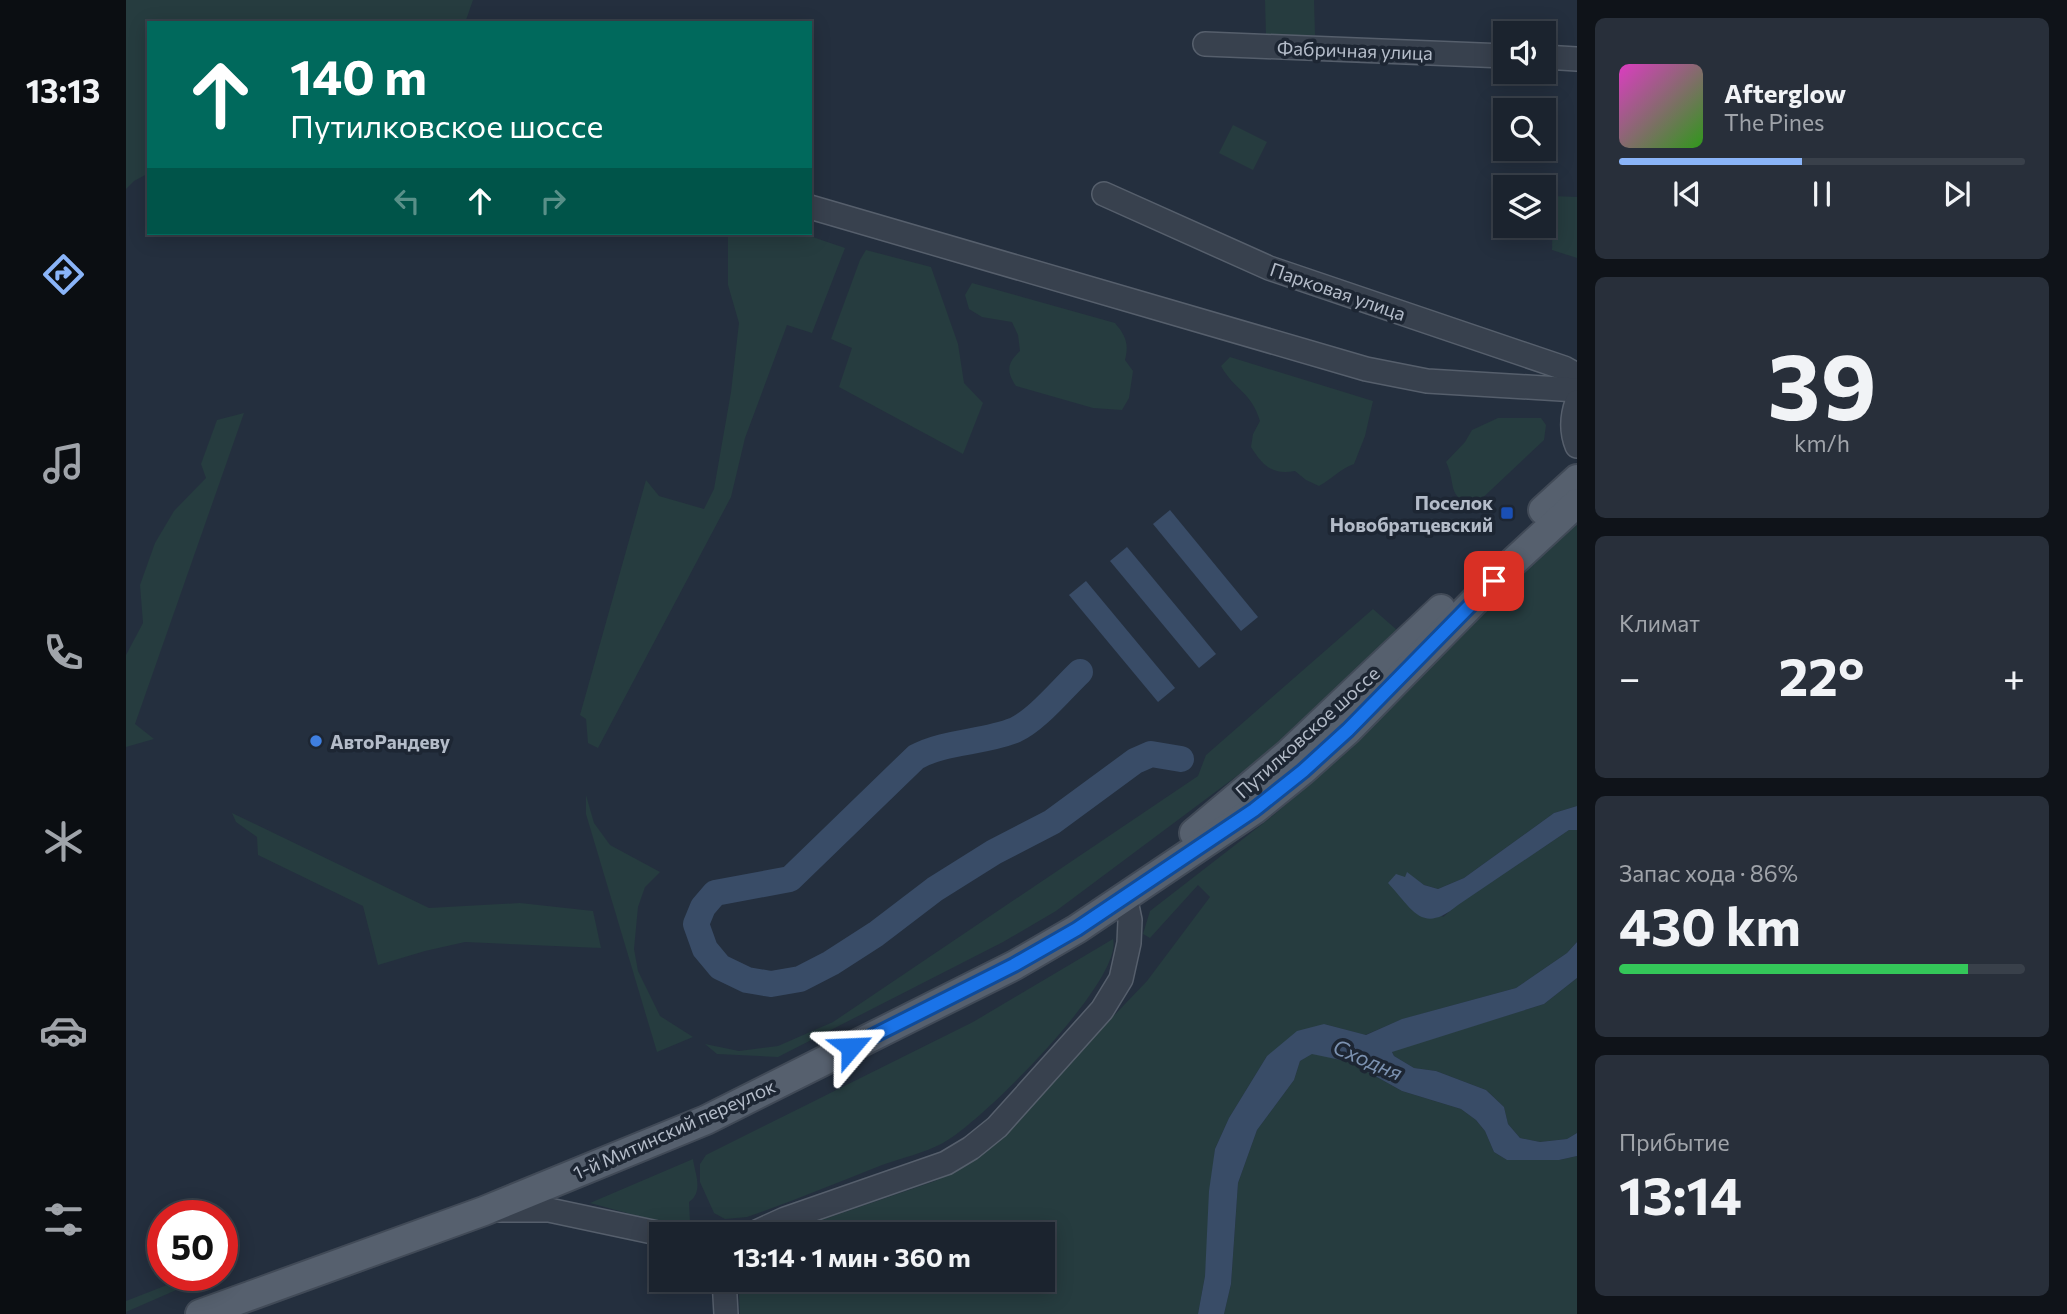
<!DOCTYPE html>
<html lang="ru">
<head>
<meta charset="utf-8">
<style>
  :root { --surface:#1b232e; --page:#282f3a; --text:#f1f3f6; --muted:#a0a4aa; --line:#39404a; --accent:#8ab4f8 }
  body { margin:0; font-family:Commissioner,sans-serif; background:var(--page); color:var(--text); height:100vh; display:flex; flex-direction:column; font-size:26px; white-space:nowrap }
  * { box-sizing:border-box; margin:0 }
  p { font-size:23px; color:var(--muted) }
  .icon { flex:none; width:38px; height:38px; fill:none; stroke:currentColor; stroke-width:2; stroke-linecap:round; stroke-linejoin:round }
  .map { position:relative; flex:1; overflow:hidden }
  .sheet { display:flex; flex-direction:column; gap:18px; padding:18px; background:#0f1319; width:490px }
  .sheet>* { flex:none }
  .guide { position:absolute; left:21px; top:21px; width:665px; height:214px; border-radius:0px; box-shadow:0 4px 18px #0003,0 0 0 2px var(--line); background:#00695c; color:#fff; overflow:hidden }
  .fabs { position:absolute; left:1367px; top:21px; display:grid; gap:14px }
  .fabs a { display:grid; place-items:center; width:63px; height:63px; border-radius:0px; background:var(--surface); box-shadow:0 4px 18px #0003,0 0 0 2px var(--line); font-size:35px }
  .speed { position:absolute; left:21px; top:1200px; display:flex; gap:14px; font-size:35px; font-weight:700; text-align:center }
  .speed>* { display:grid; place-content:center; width:91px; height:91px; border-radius:50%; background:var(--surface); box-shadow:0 4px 18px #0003,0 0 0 2px var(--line); line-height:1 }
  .speed .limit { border:10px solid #d22; background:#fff; color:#111 }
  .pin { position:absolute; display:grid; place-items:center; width:60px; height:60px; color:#fff; margin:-30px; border-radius:14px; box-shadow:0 4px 10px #0006 }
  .me { position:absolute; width:77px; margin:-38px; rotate:64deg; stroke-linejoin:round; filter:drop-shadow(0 0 5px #0008) }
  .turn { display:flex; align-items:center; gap:24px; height:147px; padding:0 28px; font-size:32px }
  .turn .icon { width:91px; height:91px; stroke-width:2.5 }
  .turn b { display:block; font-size:49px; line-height:60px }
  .lanes { display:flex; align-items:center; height:66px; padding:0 28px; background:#0003; justify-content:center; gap:35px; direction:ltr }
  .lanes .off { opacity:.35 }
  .big { font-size:52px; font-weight:700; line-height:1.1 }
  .sheet .widget { flex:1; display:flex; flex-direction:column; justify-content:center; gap:10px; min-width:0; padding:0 24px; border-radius:10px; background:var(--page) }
  .sheet .dial { align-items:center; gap:0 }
  .dial b { font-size:91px; line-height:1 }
  .song { display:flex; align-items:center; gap:21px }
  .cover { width:84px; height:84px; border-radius:10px; background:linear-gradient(135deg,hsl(310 70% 55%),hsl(110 70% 35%)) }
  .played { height:7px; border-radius:4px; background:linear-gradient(90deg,var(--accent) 45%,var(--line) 45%) }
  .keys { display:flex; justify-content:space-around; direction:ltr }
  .heat { display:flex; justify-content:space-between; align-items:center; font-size:38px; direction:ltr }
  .charge { height:10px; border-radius:5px; background:linear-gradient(90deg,#34c759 86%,var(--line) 0) }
  .trip { position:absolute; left:523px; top:1222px; width:406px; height:70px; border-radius:0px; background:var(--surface); box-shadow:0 4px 18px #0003,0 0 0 2px var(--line); font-weight:700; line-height:70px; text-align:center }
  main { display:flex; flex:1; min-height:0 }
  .menu { display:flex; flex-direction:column; width:126px; justify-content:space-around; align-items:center; background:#0b0e12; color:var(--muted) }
  .menu .icon { width:49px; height:49px }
  .menu .selected { color:var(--accent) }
  .menu b { font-size:32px; color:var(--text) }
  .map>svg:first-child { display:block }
  .green { fill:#263c3f }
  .water { fill:#394c67 }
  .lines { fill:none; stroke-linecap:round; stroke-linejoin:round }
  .river { stroke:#394c67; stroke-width:26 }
  .minor-casing { stroke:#565f6c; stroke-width:26 }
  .major-casing { stroke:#414a57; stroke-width:32 }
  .minor { stroke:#38414e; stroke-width:23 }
  .major { stroke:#56606e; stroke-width:28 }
  .route-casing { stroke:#114b97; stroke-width:18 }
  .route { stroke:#1a73e8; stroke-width:12 }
  .transit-dot { fill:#1a4fb4; stroke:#1d2633; stroke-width:2.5 }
  .shop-dot { fill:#3f7fe0; stroke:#1d2633; stroke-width:2.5 }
  .labels { text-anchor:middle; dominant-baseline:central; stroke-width:7; stroke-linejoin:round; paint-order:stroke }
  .street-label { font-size:19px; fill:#b4bcc9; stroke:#1d2633 }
  .poi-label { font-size:19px; font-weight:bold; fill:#b4bcc9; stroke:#1d2633; text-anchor:end }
  .water-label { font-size:21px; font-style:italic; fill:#7c92b1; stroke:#1d2633 }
</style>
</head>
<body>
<main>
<nav class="menu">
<b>13:13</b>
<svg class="icon selected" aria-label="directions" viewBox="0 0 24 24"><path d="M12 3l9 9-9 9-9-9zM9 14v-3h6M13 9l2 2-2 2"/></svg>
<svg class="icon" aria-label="music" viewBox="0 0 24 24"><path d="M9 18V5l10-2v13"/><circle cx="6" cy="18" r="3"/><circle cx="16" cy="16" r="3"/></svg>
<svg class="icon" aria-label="phone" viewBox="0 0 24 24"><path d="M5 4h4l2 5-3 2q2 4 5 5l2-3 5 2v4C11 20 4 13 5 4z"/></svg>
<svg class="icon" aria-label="climate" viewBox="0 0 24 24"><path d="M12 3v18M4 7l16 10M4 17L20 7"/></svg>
<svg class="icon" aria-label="car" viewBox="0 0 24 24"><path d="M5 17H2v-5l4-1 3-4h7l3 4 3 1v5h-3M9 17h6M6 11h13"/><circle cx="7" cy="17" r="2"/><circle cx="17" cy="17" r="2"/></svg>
<svg class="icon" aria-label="filters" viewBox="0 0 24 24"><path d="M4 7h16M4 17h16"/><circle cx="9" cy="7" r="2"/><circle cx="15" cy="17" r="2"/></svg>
</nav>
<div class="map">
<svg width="1451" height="1314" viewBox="0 0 1451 1314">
  <rect width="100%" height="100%" fill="#242f3e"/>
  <g class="green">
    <path d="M0,0h347l-8,23h-316v150l-15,8 -8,8z"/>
    <path d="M1139,0h49l1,35 -49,1z"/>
    <path d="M1107,125l34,17 -14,28 -34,-17z"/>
    <path d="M1427,196l24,1v61l-25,-8z"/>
    <path d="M602,233h73l44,15 -33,85 -25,-8 -42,113 -14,59 -133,251 -10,-5 -2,-24 -6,-4 66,-235 13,16 45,13 10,-20 17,-97 8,-69 -11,-38z"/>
    <path d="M740,250l65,17 27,77 6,39 19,20 -20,51 -124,-67 13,-39 -21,-9 29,-79z"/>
    <path d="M846,283l143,40c11,13 14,21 10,37l8,11 -4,27 -7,12 -29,-2 -77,-22c-10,-15 -9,-23 4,-35l-2,-16 -6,-13 -30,-5 -13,-8 -4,-14z"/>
    <path d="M1104,357l143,44 -8,35 -11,28c-14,5 -22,15 -35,22l-13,-6 -11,-9c-23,4 -32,-5 -44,-24l2,-13 7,-13c-9,-30 -25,-30 -39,-55z"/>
    <path d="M118,413l-109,311 19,15 -28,8v-92l17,-32 -3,-38 15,-42 19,-32 32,-33 -5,-14 16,-44z"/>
    <path d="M1372,418h43l5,7 -2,15 -69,65c-30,-8 -18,-21 -29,-43l19,-20 7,-12z"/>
    <path d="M1451,513v293l-23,7 -90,65 -26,11 -14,-4 -17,-12 -2,5 -11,-3 49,42 14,-12 112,-75h8v112l-10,11 -51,35 -113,31 -38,16 -41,-11 -57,32 -38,62 -14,31 -10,127 -7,38h-458l-1,-18 3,-17h301v-45h-262l154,-53 22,-11 35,-27 155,-162 63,-84 -12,-12 -48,53 -7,-4 7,-23 120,-93 83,-71 19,-28z"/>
    <path d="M1247,609l24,21 -104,104 -237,177 -53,31 -225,115 -61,-3 -12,-10 34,7 39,-5 55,-24 365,-246 8,-21z"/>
    <path d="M460,795l8,28 16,22 50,27 -15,15 -7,20 -4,42 4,22 22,45 33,21 -36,15 -71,-238z"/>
    <path d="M106,813l197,95 91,-5 73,8 8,37 -136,-6 -40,9 -47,14 -15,-59 -105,-51 -1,-18 -21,-15z"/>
    <path d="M987,939c11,41 -133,185 -170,204 -19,10 -41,15 -61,22 -45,18 -89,36 -135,52l-22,2 -11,-6 -14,-31v-18l6,-9 267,-133z"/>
    <path d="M1451,978v155l-10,6 -27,3 -20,-4 -12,-14 -4,-17 -18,-17 -50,-19 -22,-3 -20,-12 -2,-5 152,-47z"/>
    <path d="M1187,1053l37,9 52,29 59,18 15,11 9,11 9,21 13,8h52l18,-4v158h-353l7,-30 7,-101 19,-53 37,-50 6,-19z"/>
    <path d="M567,1159c2,15 11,33 -4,43l1,20 -8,6 -92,-25z"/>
    <path d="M54,1280l3,7 -57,25v-11z"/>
  </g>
  <g class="water">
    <path d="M1044,510l88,107 -17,14 -88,-107z"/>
    <path d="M1001,547l89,107 -17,14 -89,-107z"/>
    <path d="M960,581l89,107 -17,14 -89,-107z"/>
    <path d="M1451,806v24h-8l-111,75c-36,30 -45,5 -70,-22l8,-9 9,3 2,-5 17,13 14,4 26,-11 90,-65z"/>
    <path d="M1451,942v36l-33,26 -152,48 2,4 20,12 22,3 50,19 18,17 4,17 12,14 20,4 27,-3 10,-6v23l-18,4h-52l-13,-8 -9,-21 -9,-11 -15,-11 -59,-18 -52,-29 -38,-8 -12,7 -6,19 -37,50 -19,53 -7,101 -7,30h-26l7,-38 4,-85 6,-42 14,-31 38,-62 30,-25 27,-7 42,11 36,-16 114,-31 51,-35z"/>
  </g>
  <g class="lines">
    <path class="river" d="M954,672c-18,17 -43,48 -65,58 -32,13 -70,11 -99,27l-126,122 -75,14 -12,14 -7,17 9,25 15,18 27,13 24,4 29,-5 31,-16 45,-29 59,-45 59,-37 58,-30 83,-61 16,-7 30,5"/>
    <g class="minor-casing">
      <g id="minor">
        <path d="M1079,44l300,12"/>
        <path d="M1418,57l33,2"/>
        <path d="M978,194l165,74 295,100 13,7"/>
        <path d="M684,207l556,162 61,12 150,9"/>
        <path d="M1451,402c-5,14 -6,29 0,44"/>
        <path d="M368,1210h55l113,24"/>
        <path d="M626,1234l33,-15 161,-56 25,-15 26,-21 105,-117 19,-31 8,-36 1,-23 -5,-24"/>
        <path d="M598,1279l2,35"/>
      </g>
    </g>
    <g class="major-casing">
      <g id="major">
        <path d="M1417,510l34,-31"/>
        <path d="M1068,833l94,-79 153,-145"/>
        <path d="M74,1314l284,-103 222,-91 309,-155 62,-36 177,-119 48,-39 46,-41 164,-167 65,-60"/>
      </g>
    </g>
    <use href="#minor" class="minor"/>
    <use href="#major" class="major"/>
  </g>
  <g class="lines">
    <g class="route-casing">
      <path id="route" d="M725,1047l163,-82 63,-36 177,-119 49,-39 45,-41 146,-149"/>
    </g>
    <use href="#route" class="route"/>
  </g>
  <rect class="transit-dot" x="1374" y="506" width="14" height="14" rx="3.5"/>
  <circle class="shop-dot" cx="190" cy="741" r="7"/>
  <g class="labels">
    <g class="street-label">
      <text transform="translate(1229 50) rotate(2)">Фабричная улица</text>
      <text transform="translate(1212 291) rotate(19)">Парковая улица</text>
      <text transform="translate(1181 732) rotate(-42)">Путилковское шоссе</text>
      <text transform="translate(548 1129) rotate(-24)">1-й Митинский переулок</text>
    </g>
    <g class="poi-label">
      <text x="1367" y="502">Поселок<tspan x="1367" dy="22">Новобратцевский</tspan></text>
      <text x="204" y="741" text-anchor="start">АвтоРандеву</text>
    </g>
    <g class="water-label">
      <text transform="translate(1242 1059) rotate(23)">Сходня</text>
    </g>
  </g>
</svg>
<div class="fabs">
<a><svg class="icon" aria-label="sound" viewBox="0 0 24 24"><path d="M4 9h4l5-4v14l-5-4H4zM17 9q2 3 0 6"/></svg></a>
<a><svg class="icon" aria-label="search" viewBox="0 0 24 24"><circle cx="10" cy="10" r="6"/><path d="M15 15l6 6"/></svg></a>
<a><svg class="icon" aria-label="layers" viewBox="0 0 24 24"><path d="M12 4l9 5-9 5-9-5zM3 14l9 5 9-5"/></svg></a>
</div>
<div class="speed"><div class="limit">50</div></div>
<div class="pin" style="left:1368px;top:581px;background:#d93025"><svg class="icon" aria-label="arrive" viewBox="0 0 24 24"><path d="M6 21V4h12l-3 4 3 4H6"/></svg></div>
<svg class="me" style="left:725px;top:1047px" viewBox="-20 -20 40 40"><path d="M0-17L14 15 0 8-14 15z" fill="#1a73e8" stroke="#fff" stroke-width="4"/></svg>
<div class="trip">13:14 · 1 мин · 360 m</div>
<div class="guide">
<div class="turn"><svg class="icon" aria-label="ahead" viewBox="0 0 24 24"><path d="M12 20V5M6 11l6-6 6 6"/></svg><div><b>140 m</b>Путилковское шоссе</div></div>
<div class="lanes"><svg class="icon off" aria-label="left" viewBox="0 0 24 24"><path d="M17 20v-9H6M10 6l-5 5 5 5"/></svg><svg class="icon" aria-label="ahead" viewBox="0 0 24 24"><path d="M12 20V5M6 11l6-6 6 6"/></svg><svg class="icon off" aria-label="right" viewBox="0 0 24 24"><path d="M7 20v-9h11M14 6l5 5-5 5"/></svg></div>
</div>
</div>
<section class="sheet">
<div class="widget">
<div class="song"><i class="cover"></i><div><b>Afterglow</b><p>The Pines</p></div></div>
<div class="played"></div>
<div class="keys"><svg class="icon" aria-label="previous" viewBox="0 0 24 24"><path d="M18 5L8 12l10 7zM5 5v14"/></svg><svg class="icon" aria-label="pause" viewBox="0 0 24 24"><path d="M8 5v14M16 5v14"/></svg><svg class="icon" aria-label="next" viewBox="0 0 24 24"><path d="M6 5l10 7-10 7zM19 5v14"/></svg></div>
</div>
<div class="widget dial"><b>39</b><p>km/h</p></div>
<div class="widget"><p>Климат</p>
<div class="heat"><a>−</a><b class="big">22°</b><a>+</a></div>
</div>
<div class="widget"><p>Запас хода · 86%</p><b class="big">430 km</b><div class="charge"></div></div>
<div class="widget"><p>Прибытие</p><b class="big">13:14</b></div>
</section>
</main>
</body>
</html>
